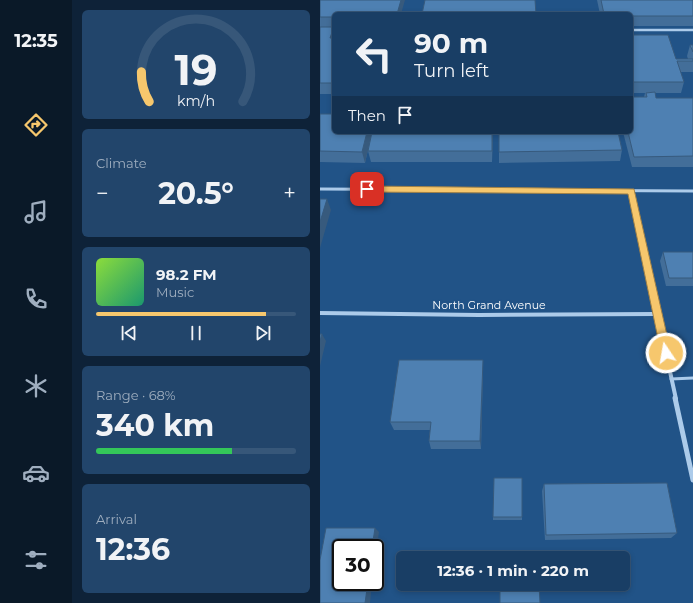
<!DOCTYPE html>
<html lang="en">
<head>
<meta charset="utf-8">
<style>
  :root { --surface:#193e65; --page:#22456b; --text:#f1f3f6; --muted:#9faebf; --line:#375779; --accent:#f6c76d }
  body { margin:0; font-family:Montserrat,sans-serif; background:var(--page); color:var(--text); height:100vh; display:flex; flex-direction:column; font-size:15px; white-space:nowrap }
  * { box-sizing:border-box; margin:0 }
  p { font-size:13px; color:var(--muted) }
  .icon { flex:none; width:22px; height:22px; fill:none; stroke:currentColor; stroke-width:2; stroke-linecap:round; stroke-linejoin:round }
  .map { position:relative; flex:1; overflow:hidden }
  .details { display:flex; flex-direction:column; gap:10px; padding:10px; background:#0e2238; width:248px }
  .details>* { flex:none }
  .top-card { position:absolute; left:12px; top:12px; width:301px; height:122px; border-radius:6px; box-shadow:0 2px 6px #0003,0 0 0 1px var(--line); background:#193e65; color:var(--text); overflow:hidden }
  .speed { position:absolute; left:12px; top:539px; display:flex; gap:8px; font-size:20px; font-weight:700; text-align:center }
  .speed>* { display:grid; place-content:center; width:52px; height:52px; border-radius:50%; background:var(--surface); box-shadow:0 2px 6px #0003,0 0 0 1px var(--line); line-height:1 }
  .speed .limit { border:2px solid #111; border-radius:6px; background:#fff; color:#111 }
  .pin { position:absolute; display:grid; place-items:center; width:34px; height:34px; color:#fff; margin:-17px; border-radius:8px; box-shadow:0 2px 6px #0006 }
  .me { position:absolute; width:44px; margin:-22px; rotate:348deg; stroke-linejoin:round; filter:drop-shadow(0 0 3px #0008) }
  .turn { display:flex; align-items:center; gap:14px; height:84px; padding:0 16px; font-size:18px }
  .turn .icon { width:52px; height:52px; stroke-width:2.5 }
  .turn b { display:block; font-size:28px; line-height:34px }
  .then { display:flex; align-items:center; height:38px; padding:0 16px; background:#0003; gap:8px; font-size:15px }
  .big { font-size:30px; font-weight:700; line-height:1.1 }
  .details .tile { flex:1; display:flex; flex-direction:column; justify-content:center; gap:6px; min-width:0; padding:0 14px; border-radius:6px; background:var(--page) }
  .details .dial { align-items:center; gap:0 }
  .dial svg { height:104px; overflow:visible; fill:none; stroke:var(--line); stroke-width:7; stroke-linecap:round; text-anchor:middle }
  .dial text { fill:var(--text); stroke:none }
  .song { display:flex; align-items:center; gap:12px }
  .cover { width:48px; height:48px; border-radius:6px; background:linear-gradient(135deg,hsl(90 70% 55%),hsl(160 70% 35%)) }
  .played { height:4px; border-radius:2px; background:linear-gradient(90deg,var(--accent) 85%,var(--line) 85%) }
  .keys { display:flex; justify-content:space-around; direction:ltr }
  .heat { display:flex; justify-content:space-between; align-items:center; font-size:22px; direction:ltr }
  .charge { height:6px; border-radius:3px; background:linear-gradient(90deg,#34c759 68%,var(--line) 0) }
  .trip { position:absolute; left:76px; top:551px; width:234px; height:40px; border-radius:6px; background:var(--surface); box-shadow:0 2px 6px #0003,0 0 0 1px var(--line); font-weight:700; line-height:40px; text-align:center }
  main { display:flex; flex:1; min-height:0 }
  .tab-bar { display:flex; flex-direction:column; width:72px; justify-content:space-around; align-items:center; background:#0a1928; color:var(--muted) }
  .tab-bar .icon { width:28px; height:28px }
  .tab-bar .selected { color:var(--accent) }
  .tab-bar b { font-size:18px; color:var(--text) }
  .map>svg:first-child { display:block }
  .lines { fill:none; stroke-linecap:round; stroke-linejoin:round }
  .lane { stroke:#accbea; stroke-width:3 }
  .street-far3 { stroke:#accbea; stroke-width:2.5 }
  .street-far2 { stroke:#accbea; stroke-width:3 }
  .street-far1 { stroke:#accbea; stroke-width:4 }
  .street { stroke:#accbea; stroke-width:5 }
  .wall { fill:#436e99 }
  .shaded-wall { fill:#375a7d }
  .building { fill:#4e80b2; stroke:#375a7d }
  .route { fill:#f6c76d; stroke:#a08147 }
  .labels { text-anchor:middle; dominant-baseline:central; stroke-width:3.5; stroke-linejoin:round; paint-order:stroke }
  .street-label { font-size:11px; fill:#fff; stroke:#215387 }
</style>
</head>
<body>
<main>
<nav class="tab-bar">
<b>12:35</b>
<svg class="icon selected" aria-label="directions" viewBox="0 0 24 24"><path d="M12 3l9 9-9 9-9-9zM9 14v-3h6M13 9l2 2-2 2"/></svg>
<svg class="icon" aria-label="music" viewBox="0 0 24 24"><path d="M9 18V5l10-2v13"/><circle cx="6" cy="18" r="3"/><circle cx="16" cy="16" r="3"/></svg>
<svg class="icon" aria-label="phone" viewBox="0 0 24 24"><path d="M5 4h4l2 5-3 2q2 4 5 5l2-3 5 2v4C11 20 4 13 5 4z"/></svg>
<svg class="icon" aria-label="climate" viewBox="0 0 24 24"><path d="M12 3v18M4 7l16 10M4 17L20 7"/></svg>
<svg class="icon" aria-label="car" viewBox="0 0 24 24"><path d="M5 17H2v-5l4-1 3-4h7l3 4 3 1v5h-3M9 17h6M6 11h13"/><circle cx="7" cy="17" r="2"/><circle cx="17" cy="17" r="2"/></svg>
<svg class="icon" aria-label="filters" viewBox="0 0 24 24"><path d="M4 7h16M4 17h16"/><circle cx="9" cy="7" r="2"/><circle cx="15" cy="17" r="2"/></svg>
</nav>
<section class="details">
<div class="tile dial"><svg viewBox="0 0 100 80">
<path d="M14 69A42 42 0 1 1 86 69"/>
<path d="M14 69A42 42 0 0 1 8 46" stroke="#f6c76d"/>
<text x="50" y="56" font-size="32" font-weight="700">19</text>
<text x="50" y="72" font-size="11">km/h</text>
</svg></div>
<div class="tile"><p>Climate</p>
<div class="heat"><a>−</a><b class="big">20.5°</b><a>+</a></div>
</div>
<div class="tile">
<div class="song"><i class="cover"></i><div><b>98.2 FM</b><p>Music</p></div></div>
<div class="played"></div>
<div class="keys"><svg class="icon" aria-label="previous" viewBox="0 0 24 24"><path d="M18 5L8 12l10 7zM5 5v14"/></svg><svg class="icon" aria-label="pause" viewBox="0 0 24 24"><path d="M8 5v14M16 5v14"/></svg><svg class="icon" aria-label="next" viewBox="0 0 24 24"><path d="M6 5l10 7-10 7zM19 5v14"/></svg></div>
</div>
<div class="tile"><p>Range · 68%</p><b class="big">340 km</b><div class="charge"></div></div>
<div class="tile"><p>Arrival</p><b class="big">12:36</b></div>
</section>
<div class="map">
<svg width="373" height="603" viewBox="0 0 373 603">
  <rect width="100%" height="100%" fill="#215387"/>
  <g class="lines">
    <path class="lane" d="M351,379l22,-1"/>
    <path class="street-far3" d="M311,30h62"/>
    <g class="street-far2">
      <path d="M0,189l373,2"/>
      <path d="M311,191l10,45"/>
    </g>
    <g class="street-far1">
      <path d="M320,235l36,164"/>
      <path d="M0,313l159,2 178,-1"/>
    </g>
    <path class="street" d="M355,398l18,82"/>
  </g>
  <g class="wall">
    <path d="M0,0l14,14v80h-14z"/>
    <path d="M277,0h96v26h-62v-12h-31z"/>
    <path d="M311,35l45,24h12l-1,-3 3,-11h3v27h-13l4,10 -3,11h-26l1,5h37v69h-61l-9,-35h8l13,-35 1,-4h-14z"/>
    <path d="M0,114l52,18 -7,31 -45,-1z"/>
    <path d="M52,132h121l-1,30h-121l-3,-11z"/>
    <path d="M179,132l123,18 -2,11 -121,2z"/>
    <path d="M343,252h30v34h-27l-6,-25z"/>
    <path d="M163,369l-2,80h-50l-2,-8 1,-11h-36l-4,-8z"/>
    <path d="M224,484l133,49 -6,5 -126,2 -3,-49z"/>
    <rect x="173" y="517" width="29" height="3"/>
  </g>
  <g class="shaded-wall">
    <path d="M81,0h4l-4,14h-4z"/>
    <path d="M14,28v17l-4,-7z"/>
    <path d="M47,132h5l-7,31 -3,-11z"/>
    <path d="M172,132h1l-1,30z"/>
    <path d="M7,199l4,11 -11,38v-26z"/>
    <path d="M2,334l4,7 -6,25v-25z"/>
    <path d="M163,360v9l-2,80 -1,-8z"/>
    <path d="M55,528l4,4 -4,28v-12h-3z"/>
    <path d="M48,582h4l-2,21h-5z"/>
  </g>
  <g class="building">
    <path d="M0,0h81l-4,14h-63v3h-14z"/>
    <path d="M105,0h110l1,14h-114z"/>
    <path d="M281,0h92v16h-62v-2h-27z"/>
    <path d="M0,27h14l-4,11h4v45h-14z"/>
    <path d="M311,35h37l8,24h17v2h-16l7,21h-53z"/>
    <path d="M370,45h3v7z"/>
    <path d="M335,92l1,6h37v58l-59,1 -6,-25h3v-35h16l-1,-4z"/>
    <path d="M0,114h14v18h33l-5,20 -42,-1z"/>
    <path d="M52,132h120v19h-124z"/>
    <path d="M179,132h119l4,18 -123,2z"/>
    <path d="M0,199h7l-7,23z"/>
    <path d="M343,252h30v26h-24z"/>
    <path d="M0,334h2l-2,7z"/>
    <path d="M79,360h84l-3,81h-51l2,-19h-41z"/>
    <path d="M174,478h28v39h-29z"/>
    <path d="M347,483l10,50 -131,2 -2,-51z"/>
    <path d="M6,528h49l-3,20h-31v34h27l-3,21h-45v-43z"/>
    <path d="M180,584h39l1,19h-40z"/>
  </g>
  <path class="route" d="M47,186l267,3 37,164 -2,3 -3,1 -4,-1 -1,-3 -33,-159 -261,-2 -4,-3z"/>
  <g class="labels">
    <g class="street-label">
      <text x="169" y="305">North Grand Avenue</text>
    </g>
  </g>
</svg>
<div class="speed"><div class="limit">30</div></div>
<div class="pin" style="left:47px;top:189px;background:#d93025"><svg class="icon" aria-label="arrive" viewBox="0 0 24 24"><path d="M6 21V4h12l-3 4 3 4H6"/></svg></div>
<svg class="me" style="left:346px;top:353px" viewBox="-20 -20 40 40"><circle r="17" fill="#f6c76d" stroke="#fff" stroke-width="3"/><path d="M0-11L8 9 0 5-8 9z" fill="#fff"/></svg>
<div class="trip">12:36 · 1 min · 220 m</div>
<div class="top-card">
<div class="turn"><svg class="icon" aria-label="left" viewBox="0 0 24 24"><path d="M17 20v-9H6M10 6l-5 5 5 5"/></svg><div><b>90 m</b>Turn left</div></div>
<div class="then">Then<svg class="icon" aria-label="arrive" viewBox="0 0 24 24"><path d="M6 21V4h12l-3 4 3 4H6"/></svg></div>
</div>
</div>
</main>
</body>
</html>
